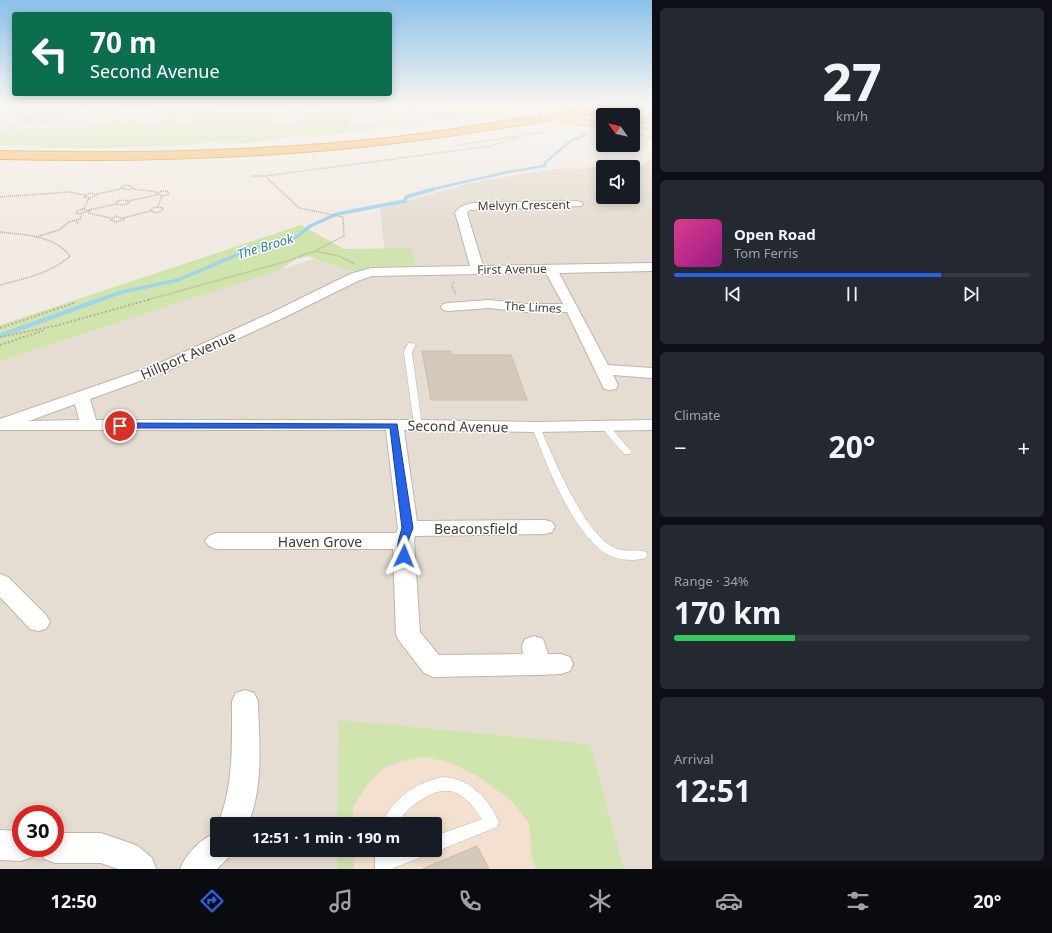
<!DOCTYPE html>
<html lang="en">
<head>
<meta charset="utf-8">
<style>
  :root { --surface:#171b24; --page:#242831; --text:#f1f3f6; --muted:#9ea1a6; --line:#363941; --accent:#2563eb }
  body { margin:0; font-family:"Noto Sans",sans-serif; background:var(--page); color:var(--text); height:100vh; display:flex; flex-direction:column; font-size:15px; white-space:nowrap }
  * { box-sizing:border-box; margin:0 }
  p { font-size:13px; color:var(--muted) }
  .icon { flex:none; width:22px; height:22px; fill:none; stroke:currentColor; stroke-width:2; stroke-linecap:round; stroke-linejoin:round }
  .map { position:relative; flex:1; overflow:hidden }
  .panel { display:flex; flex-direction:column; gap:8px; padding:8px; background:#0d0f14; width:400px }
  .panel>* { flex:none }
  .top-card { position:absolute; left:12px; top:12px; width:380px; height:84px; border-radius:4px; box-shadow:0 2px 10px #0003; background:#0b6e4f; color:#fff; overflow:hidden }
  .needle { width:26px; rotate:304deg }
  .tools { position:absolute; left:596px; top:108px; display:grid; gap:8px }
  .tools a { display:grid; place-items:center; width:44px; height:44px; border-radius:4px; background:var(--surface); box-shadow:0 2px 10px #0003; font-size:20px }
  .speed { position:absolute; left:12px; top:805px; display:flex; gap:8px; font-size:20px; font-weight:700; text-align:center }
  .speed>* { display:grid; place-content:center; width:52px; height:52px; border-radius:50%; background:var(--surface); box-shadow:0 2px 10px #0003; line-height:1 }
  .speed .limit { border:6px solid #d22; background:#fff; color:#111 }
  .pin { position:absolute; display:grid; place-items:center; width:34px; height:34px; color:#fff; margin:-17px; border:2px solid #fff; border-radius:50%; box-shadow:0 1px 4px #0007 }
  .me { position:absolute; width:44px; margin:-22px; rotate:2deg; stroke-linejoin:round; filter:drop-shadow(0 0 3px #0008) }
  .turn { display:flex; align-items:center; gap:14px; height:84px; padding:0 12px; font-size:18px }
  .turn .icon { width:52px; height:52px; stroke-width:2.5 }
  .turn b { display:block; font-size:28px; line-height:34px }
  .big { font-size:30px; font-weight:700; line-height:1.1 }
  .panel .widget { flex:1; display:flex; flex-direction:column; justify-content:center; gap:6px; min-width:0; padding:0 14px; border-radius:6px; background:var(--page) }
  .panel .dial { align-items:center; gap:0 }
  .dial b { font-size:52px; line-height:1 }
  .song { display:flex; align-items:center; gap:12px }
  .cover { width:48px; height:48px; border-radius:6px; background:linear-gradient(135deg,hsl(330 70% 55%),hsl(310 70% 35%)) }
  .played { height:4px; border-radius:2px; background:linear-gradient(90deg,var(--accent) 75%,var(--line) 75%) }
  .keys { display:flex; justify-content:space-around; direction:ltr }
  .heat { display:flex; justify-content:space-between; align-items:center; font-size:22px; direction:ltr }
  .charge { height:6px; border-radius:3px; background:linear-gradient(90deg,#34c759 34%,var(--line) 0) }
  .trip { position:absolute; left:210px; top:817px; width:232px; height:40px; border-radius:4px; background:var(--surface); box-shadow:0 2px 10px #0003; font-weight:700; line-height:40px; text-align:center }
  .tab-bar { display:flex; height:64px; justify-content:space-around; align-items:center; background:#090b0e; color:var(--muted) }
  .tab-bar .icon { width:28px; height:28px }
  .tab-bar .active { color:var(--accent) }
  .tab-bar b { font-size:18px; color:var(--text) }
  main { display:flex; flex:1; min-height:0 }
  .map>svg:first-child { display:block }
  .residential { fill:#e5ddd1; fill-rule:evenodd }
  .commercial { fill:#f3e0ce }
  .industrial { fill:#e3ddd8 }
  .green { fill:#d0e4ad }
  .lines { fill:none; stroke-linecap:round; stroke-linejoin:round }
  .stream-far2 { stroke:#a0d4ed; stroke-width:2.5 }
  .stream-far1 { stroke:#a0d4ed; stroke-width:3.5 }
  .stream { stroke:#a0d4ed; stroke-width:4.5 }
  .building { fill:#d5c9bc; stroke:#ccbdad }
  .lane-casing { stroke:#bfb5a9; stroke-width:1 }
  .street-casing { stroke:#bfb5a9; stroke-width:2 }
  .secondary-casing { stroke:#d0bb94; stroke-width:2 }
  .primary-casing { stroke:#deaf64; stroke-width:2 }
  .highway-casing { stroke:#d78e37; stroke-width:2 }
  .path-far1 { stroke:#bdad98; stroke-width:1.5; stroke-dasharray:1 1; stroke-linecap:butt }
  .path { stroke:#bdad98; stroke-width:2; stroke-dasharray:2 2; stroke-linecap:butt }
  .lane { fill:#fff; fill-rule:evenodd }
  .street { fill:#fff; fill-rule:evenodd }
  .secondary { fill:#fce9c2; fill-rule:evenodd }
  .primary { fill:#fad493; fill-rule:evenodd }
  .highway { fill:#f8bb67; fill-rule:evenodd }
  .primary-bridge-casing { stroke:#deaf64; stroke-width:12; stroke-linecap:butt }
  .primary-bridge { stroke:#fad493; stroke-width:12 }
  .route { fill:#2563eb; stroke:#184099 }
  .labels { text-anchor:middle; dominant-baseline:central; stroke-width:3; stroke-linejoin:round; paint-order:stroke }
  .far-street-label { font-size:12px; fill:#423b34; stroke:#fff }
  .far-water-label { font-size:13px; font-style:italic; fill:#307ba1; stroke:#fff }
  .street-label { font-size:14px; fill:#423b34; stroke:#fff }
</style>
</head>
<body>
<main>
<div class="map">
<svg width="652" height="869" viewBox="0 0 652 869">
  <rect width="100%" height="100%" fill="#f1ebe3"/>
  <path class="residential" d="M652,158v711h-652v-508l344,-112 42,16 -6,-57 91,-25 73,-13 98,-5zM603,167h30v30h-30zM21,814h34v34h-34zM217,824h218v26h-218z"/>
  <path class="commercial" d="M339,720l251,24 34,125h-287v-19h98v-26h-98z"/>
  <path class="industrial" d="M0,105h435l3,11 -29,7 -62,3 -338,-1 -9,10z"/>
  <g class="green">
    <path d="M435,105h99l-5,4 -208,27 -31,1 -42,6 -41,-1 -17,3 -85,3h-57l-15,-3 -25,1 -8,-2v-9l9,-10h9l-2,4c19,-1 39,-4 58,-2 7,1 16,-4 24,-4 13,-1 27,-1 40,-1 9,1 15,3 24,1 4,-6 6,-11 14,-8l-5,8h98l33,2v1l86,-1 21,-2 29,-7z"/>
    <path d="M301,225l43,24 67,-1 5,16 -67,7 -40,-15 -13,3 -16,11 -280,91v-36z"/>
    <path d="M339,720l251,24 34,125h-87l-5,-9 -3,-37 -17,-22 -38,-27 -29,-13 -21,-4 -23,4 -19,8 -16,17 -13,21 -1,17h-15z"/>
    <path d="M337,850h16l1,19h-17z"/>
  </g>
  <g class="lines">
    <path class="stream-far2" d="M429,190l79,-18 37,-6v-4c11,-6 18,-17 28,-22 6,-3 10,-2 14,-8"/>
    <path class="stream-far1" d="M99,300l23,-8 56,-12 70,-30 50,-14 12,-10 27,-12 68,-13 1,-4 28,-8"/>
    <path class="stream" d="M0,336l102,-37"/>
  </g>
  <g class="building">
    <path d="M38,105h36l-17,16 -37,-1z"/>
    <path d="M205,105h66l-1,3h-66z"/>
    <rect x="306" y="105" width="41" height="3"/>
    <path d="M201,113h68l-2,10 -70,-1z"/>
    <path d="M305,113h42v13h-44z"/>
    <path d="M422,351h28l1,4h60l16,45h-96z"/>
    <path d="M477,846l12,23h-67z"/>
  </g>
  <g class="lines">
    <g class="lane-casing">
      <g id="lane">
        <path d="M369,105h4l-1,6 -95,1 -147,-1 -5,4 -2,-1 2,-3 -40,-1 -2,-1 2,-1 192,2 92,-1z"/>
        <path d="M412,105h4l1,8 -4,-1z"/>
        <path d="M409,343h3l4,2 -3,4 -1,4 10,72 -4,3 -4,-3 -10,-72 1,-5z"/>
        <path d="M604,422l3,1 23,27 2,2 -2,2h-6l-23,-27 -1,-2z"/>
        <path d="M536,424l4,3c13,30 44,106 73,120 15,7 20,1 33,5l1,3 -1,3c-14,4 -32,2 -44,-7 -33,-26 -55,-86 -70,-124z"/>
        <path d="M443,777c26,1 46,21 56,45l-2,5 -62,25 -4,-2h4v-14l47,-17c-18,-26 -32,-38 -61,-19 -10,6 -18,14 -24,24h-15c10,-25 34,-42 61,-47z"/>
        <path d="M375,850h16v4l11,-4h27l-3,5 -34,14h-17z"/>
      </g>
    </g>
    <g class="street-casing">
      <g id="street">
        <path d="M577,201l4,1 2,2 -2,2 -111,4 -3,3 16,53 169,-3v8l-93,2 49,92 44,3v10l-39,-3 5,10 -2,4 -6,1 -6,-1 -37,-77h-42l-36,-4 -41,3 -5,-1 -2,-3 2,-3 5,-1 41,-3 36,4h38l-17,-31 -174,3 -12,4 -77,38 -118,54 -75,27 6,21h322l118,2 116,-2v10l-116,2 -132,-2 13,91 128,-1 7,2 3,5 -3,5 -7,2 -130,2 -1,5 6,91 19,23 84,-1 -1,-8 3,-7 9,-3 9,3 5,15h13l9,3 3,7 -3,7 -9,3 -23,1 -105,2 -9,-4 -24,-31 -4,-7 -3,-86h-177l-7,-3 -4,-5 4,-5 7,-3h180l2,-4 -12,-99h-386v-11l153,-53 120,-54 77,-38 21,-6 99,-2 -15,-54 7,-6 10,-3zM75,404l4,16 -50,1z"/>
        <path d="M0,574l8,3 38,38 4,7 -4,7 -8,2 -8,-2 -30,-32z"/>
        <path d="M245,690l9,3 4,8c1,41 6,85 -10,123h-30c16,-39 14,-81 14,-123l4,-8z"/>
        <path d="M0,830l21,1v17h14l-3,9 -11,4 -21,-1z"/>
        <path d="M217,832v18h14l-3,8 -11,11h-37c6,-16 21,-30 37,-37z"/>
        <path d="M55,833h46l26,9 11,4 14,12 4,11h-38l-17,-6h-46l-11,-4 -4,-11h15z"/>
      </g>
    </g>
    <g class="secondary-casing">
      <path id="secondary" d="M633,126l19,5v6l-19,-5z"/>
    </g>
    <g class="primary-casing">
      <g id="primary">
        <path d="M562,115l18,4 23,1v6l-23,-1 -22,-5 -1,-2 1,-2z"/>
        <path d="M652,115v6l-19,4v-6z"/>
      </g>
    </g>
    <g class="highway-casing">
      <path id="highway" d="M604,105h26l-5,3c-79,13 -158,27 -237,36 -129,15 -259,18 -388,15v-8c129,3 258,1 387,-13 73,-8 145,-22 217,-33z"/>
    </g>
    <g class="path-far1">
      <path d="M458,145l87,-13"/>
      <path d="M251,176h14l226,-30 27,-9"/>
      <path d="M265,176l34,32 44,9 1,19 -29,15"/>
      <path d="M126,185l7,2 -5,3 -8,-2z"/>
      <path d="M133,189l24,3"/>
      <path d="M161,191h6l2,3 -7,2 -6,-2z"/>
      <path d="M90,193l7,2 -7,3 -6,-1z"/>
      <path d="M97,194l24,-5"/>
      <path d="M0,197l69,-5 16,3"/>
      <path d="M123,200l5,1 1,2 -6,2 -7,-1 1,-3z"/>
      <path d="M129,201l27,-6"/>
      <path d="M158,207l5,1v2l-6,3 -7,-2 2,-3z"/>
      <path d="M158,207l4,-11"/>
      <path d="M82,209l8,2 -13,3 -1,-2z"/>
      <path d="M84,209l5,-11"/>
      <path d="M89,210l27,-6"/>
      <path d="M88,213l23,5"/>
      <path d="M116,216l8,3 -7,3 -7,-2z"/>
      <path d="M123,218l27,-7"/>
      <path d="M76,221l2,3"/>
      <path d="M0,232c25,3 54,3 70,24 -20,18 -45,22 -70,29"/>
      <path d="M36,237l23,-7 10,-8 11,-3 2,-5"/>
      <path d="M454,282l-2,4 4,9"/>
      <path d="M147,300l137,-38 31,-11 24,5 16,8"/>
    </g>
    <g class="path">
      <path d="M0,328l74,-25"/>
      <path d="M0,337l55,-11 96,-27"/>
      <path d="M0,345l45,-15"/>
    </g>
    <use href="#lane" class="lane"/>
    <use href="#street" class="street"/>
    <use href="#secondary" class="secondary"/>
    <use href="#primary" class="primary"/>
    <use href="#highway" class="highway"/>
    <g class="primary-bridge-casing">
      <path id="primary-bridge" d="M544,110l18,8"/>
    </g>
    <use href="#primary-bridge" class="primary-bridge"/>
  </g>
  <linearGradient id="sky" x2="0" y2="1"><stop stop-color="#8bc1ea"/><stop offset="0.46" stop-color="#f9f6f2"/><stop offset="1" stop-color="#f9f6f2" stop-opacity="0"/></linearGradient>
  <rect width="652" height="227" fill="url(#sky)"/>
  <path class="route" d="M120,423l277,1 16,104 -5,13 1,15 -1,3h-8c-5,-10 -1,-21 2,-31l-12,-100h-273l-2,-2 2,-2z"/>
  <g class="labels">
    <g class="far-street-label">
      <text transform="translate(524 205) rotate(-1)">Melvyn Crescent</text>
      <text transform="translate(512 269) rotate(-1)">First Avenue</text>
      <text transform="translate(533 307) rotate(3)">The Limes</text>
    </g>
    <g class="far-water-label">
      <text transform="translate(265 246) rotate(-17)">The Brook</text>
    </g>
    <g class="street-label">
      <text transform="translate(188 355) rotate(-23)">Hillport Avenue</text>
      <text transform="translate(458 426) rotate(1)">Second Avenue</text>
      <text x="476" y="528">Beaconsfield</text>
      <text x="320" y="541">Haven Grove</text>
    </g>
  </g>
</svg>
<div class="tools">
<a><svg class="needle" viewBox="-14 -14 28 28"><path d="M0-13l5 13h-10z" fill="#e53935"/><path d="M0 13l5-13h-10z" fill="#9ea1a6"/></svg></a>
<a><svg class="icon" aria-label="sound" viewBox="0 0 24 24"><path d="M4 9h4l5-4v14l-5-4H4zM17 9q2 3 0 6"/></svg></a>
</div>
<div class="speed"><div class="limit">30</div></div>
<div class="pin" style="left:120px;top:426px;background:#d93025"><svg class="icon" aria-label="arrive" viewBox="0 0 24 24"><path d="M6 21V4h12l-3 4 3 4H6"/></svg></div>
<svg class="me" style="left:404px;top:556px" viewBox="-20 -20 40 40"><path d="M0-17L14 15 0 8-14 15z" fill="#2563eb" stroke="#fff" stroke-width="4"/></svg>
<div class="trip">12:51 · 1 min · 190 m</div>
<div class="top-card">
<div class="turn"><svg class="icon" aria-label="left" viewBox="0 0 24 24"><path d="M17 20v-9H6M10 6l-5 5 5 5"/></svg><div><b>70 m</b>Second Avenue</div></div>
</div>
</div>
<section class="panel">
<div class="widget dial"><b>27</b><p>km/h</p></div>
<div class="widget">
<div class="song"><i class="cover"></i><div><b>Open Road</b><p>Tom Ferris</p></div></div>
<div class="played"></div>
<div class="keys"><svg class="icon" aria-label="previous" viewBox="0 0 24 24"><path d="M18 5L8 12l10 7zM5 5v14"/></svg><svg class="icon" aria-label="pause" viewBox="0 0 24 24"><path d="M8 5v14M16 5v14"/></svg><svg class="icon" aria-label="next" viewBox="0 0 24 24"><path d="M6 5l10 7-10 7zM19 5v14"/></svg></div>
</div>
<div class="widget"><p>Climate</p>
<div class="heat"><a>−</a><b class="big">20°</b><a>+</a></div>
</div>
<div class="widget"><p>Range · 34%</p><b class="big">170 km</b><div class="charge"></div></div>
<div class="widget"><p>Arrival</p><b class="big">12:51</b></div>
</section>
</main>
<nav class="tab-bar">
<b>12:50</b>
<svg class="icon active" aria-label="directions" viewBox="0 0 24 24"><path d="M12 3l9 9-9 9-9-9zM9 14v-3h6M13 9l2 2-2 2"/></svg>
<svg class="icon" aria-label="music" viewBox="0 0 24 24"><path d="M9 18V5l10-2v13"/><circle cx="6" cy="18" r="3"/><circle cx="16" cy="16" r="3"/></svg>
<svg class="icon" aria-label="phone" viewBox="0 0 24 24"><path d="M5 4h4l2 5-3 2q2 4 5 5l2-3 5 2v4C11 20 4 13 5 4z"/></svg>
<svg class="icon" aria-label="climate" viewBox="0 0 24 24"><path d="M12 3v18M4 7l16 10M4 17L20 7"/></svg>
<svg class="icon" aria-label="car" viewBox="0 0 24 24"><path d="M5 17H2v-5l4-1 3-4h7l3 4 3 1v5h-3M9 17h6M6 11h13"/><circle cx="7" cy="17" r="2"/><circle cx="17" cy="17" r="2"/></svg>
<svg class="icon" aria-label="filters" viewBox="0 0 24 24"><path d="M4 7h16M4 17h16"/><circle cx="9" cy="7" r="2"/><circle cx="15" cy="17" r="2"/></svg>
<b>20°</b>
</nav>
</body>
</html>
